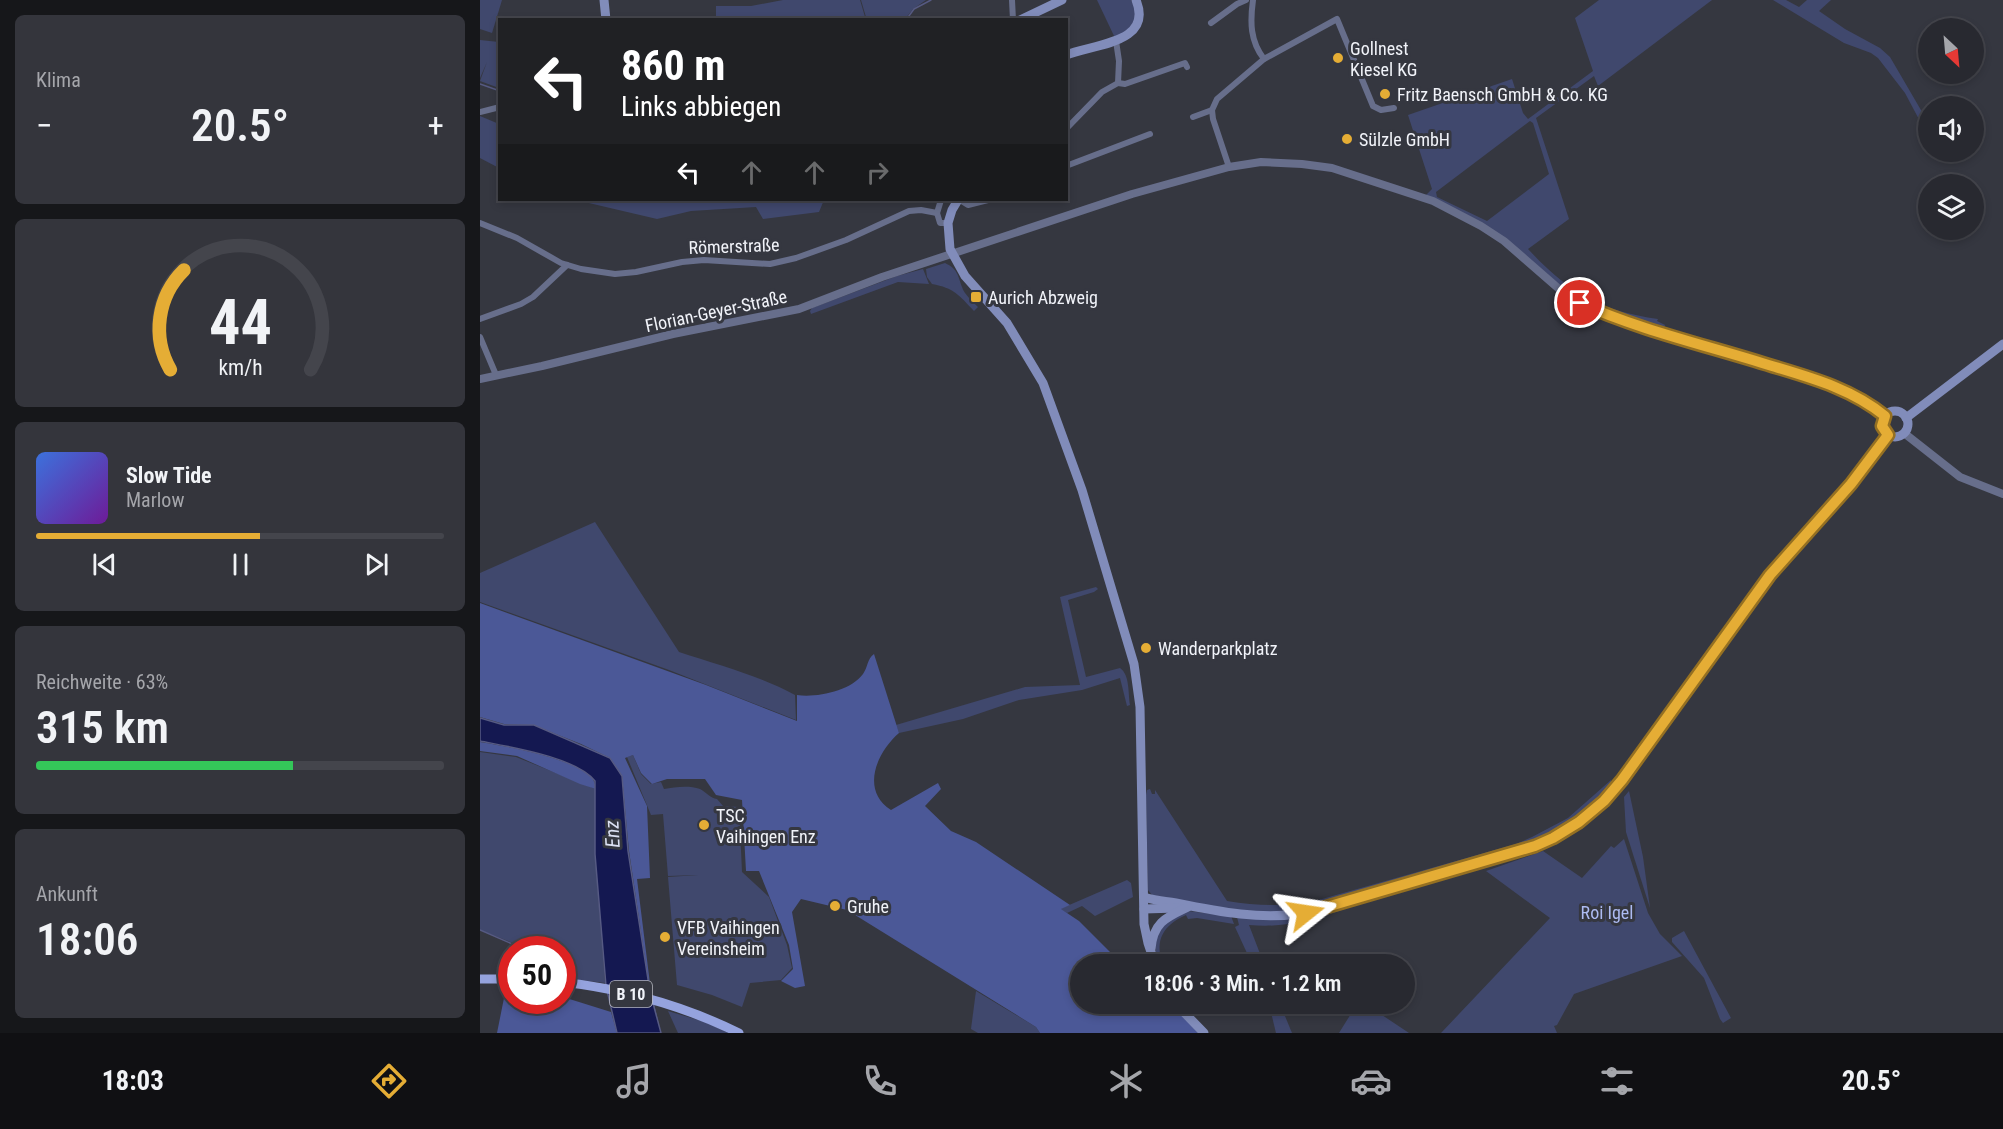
<!DOCTYPE html>
<html lang="de">
<head>
<meta charset="utf-8">
<style>
  :root { --surface:#282930; --page:#34353c; --text:#f1f3f6; --muted:#a5a6ab; --line:#44454c; --accent:#e5ad35 }
  body { margin:0; font-family:"Roboto Condensed",sans-serif; background:var(--page); color:var(--text); height:100vh; display:flex; flex-direction:column; font-size:22px; white-space:nowrap }
  * { box-sizing:border-box; margin:0 }
  p { font-size:20px; color:var(--muted) }
  .icon { flex:none; width:33px; height:33px; fill:none; stroke:currentColor; stroke-width:2; stroke-linecap:round; stroke-linejoin:round }
  .map { position:relative; flex:1; overflow:hidden }
  .drawer { display:flex; flex-direction:column; gap:15px; padding:15px; background:#16171a; width:480px }
  .drawer>* { flex:none }
  .banner { position:absolute; left:18px; top:18px; width:570px; height:183px; border-radius:0px; box-shadow:0 3px 9px #0003,0 0 0 2px var(--line); background:#202124; color:#fff; overflow:hidden }
  .needle { width:39px; rotate:154deg }
  .controls { position:absolute; left:1438px; top:18px; display:grid; gap:12px }
  .controls a { display:grid; place-items:center; width:66px; height:66px; border-radius:50%; background:var(--surface); box-shadow:0 3px 9px #0003,0 0 0 2px var(--line); font-size:30px }
  .speed { position:absolute; left:18px; top:936px; display:flex; gap:12px; font-size:30px; font-weight:700; text-align:center }
  .speed>* { display:grid; place-content:center; width:78px; height:78px; border-radius:50%; background:var(--surface); box-shadow:0 3px 9px #0003,0 0 0 2px var(--line); line-height:1 }
  .speed .limit { border:9px solid #d22; background:#fff; color:#111 }
  .pin { position:absolute; display:grid; place-items:center; width:51px; height:51px; color:#fff; margin:-26px; border:3px solid #fff; border-radius:50%; box-shadow:0 2px 6px #0007 }
  .me { position:absolute; width:66px; margin:-33px; rotate:75deg; stroke-linejoin:round; filter:drop-shadow(0 0 4px #0008) }
  .turn { display:flex; align-items:center; gap:21px; height:126px; padding:0 24px; font-size:27px }
  .turn .icon { width:78px; height:78px; stroke-width:2.5 }
  .turn b { display:block; font-size:42px; line-height:51px }
  .lanes { display:flex; align-items:center; height:57px; padding:0 24px; background:#0003; justify-content:center; gap:30px; direction:ltr }
  .lanes .off { opacity:.35 }
  .big { font-size:45px; font-weight:600; line-height:1.1 }
  .drawer .widget { flex:1; display:flex; flex-direction:column; justify-content:center; gap:9px; min-width:0; padding:0 21px; border-radius:9px; background:var(--page) }
  .drawer .dial { align-items:center; gap:0 }
  .dial svg { height:156px; overflow:visible; fill:none; stroke:var(--line); stroke-width:7; stroke-linecap:round; text-anchor:middle }
  .dial text { fill:var(--text); stroke:none }
  .song { display:flex; align-items:center; gap:18px }
  .cover { width:72px; height:72px; border-radius:9px; background:linear-gradient(135deg,hsl(220 70% 55%),hsl(280 70% 35%)) }
  .played { height:6px; border-radius:3px; background:linear-gradient(90deg,var(--accent) 55%,var(--line) 55%) }
  .keys { display:flex; justify-content:space-around; direction:ltr }
  .heat { display:flex; justify-content:space-between; align-items:center; font-size:33px; direction:ltr }
  .charge { height:9px; border-radius:4px; background:linear-gradient(90deg,#34c759 63%,var(--line) 0) }
  .trip { position:absolute; left:590px; top:954px; width:345px; height:60px; border-radius:30px; background:var(--surface); box-shadow:0 3px 9px #0003,0 0 0 2px var(--line); font-weight:600; line-height:60px; text-align:center }
  .menu { display:flex; height:96px; justify-content:space-around; align-items:center; background:#101013; color:var(--muted) }
  .menu .icon { width:42px; height:42px }
  .menu .active { color:var(--accent) }
  .menu b { font-size:27px; color:var(--text) }
  main { display:flex; flex:1; min-height:0 }
  .map>svg:first-child { display:block }
  .green { fill:#40486d; fill-rule:evenodd }
  .forest { fill:#4b5897 }
  .water { fill:#141851; stroke:#565a83; stroke-width:1.5 }
  .lines { fill:none; stroke-linecap:round; stroke-linejoin:round }
  .stream { stroke:#565a83; stroke-width:1.5 }
  .minor { stroke:#676e8b; stroke-width:6 }
  .tertiary { stroke:#676e8b; stroke-width:8 }
  .secondary { stroke:#818cba; stroke-width:9 }
  .primary { stroke:#95a3de; stroke-width:9 }
  .route-casing { stroke:#957022; stroke-width:15 }
  .route { stroke:#e5ad35; stroke-width:10 }
  .poi-dot { fill:#e5ad35; stroke:#353740; stroke-width:2 }
  .labels { text-anchor:middle; dominant-baseline:central; stroke-width:6; stroke-linejoin:round; paint-order:stroke }
  .shield { fill:#353740; stroke:#b9bbc2; stroke-width:1.5 }
  .shield-label { font-size:16px; font-weight:bold; fill:#f1f3f9 }
  .poi-label { font-size:18px; fill:#f1f3f9; stroke:#353740; text-anchor:start }
  .street-label { font-size:18px; fill:#f1f3f9; stroke:#353740 }
  .park-label { font-size:18px; fill:#adbbf2; stroke:#353740 }
  .water-label { font-size:20px; font-style:italic; fill:#dbe0f3; stroke:#353740 }
</style>
</head>
<body>
<main>
<section class="drawer">
<div class="widget"><p>Klima</p>
<div class="heat"><a>−</a><b class="big">20.5°</b><a>+</a></div>
</div>
<div class="widget dial"><svg viewBox="0 0 100 80">
<path d="M14 69A42 42 0 1 1 86 69"/>
<path d="M14 69A42 42 0 0 1 21 18" stroke="#e5ad35"/>
<text x="50" y="56" font-size="32" font-weight="700">44</text>
<text x="50" y="72" font-size="11">km/h</text>
</svg></div>
<div class="widget">
<div class="song"><i class="cover"></i><div><b>Slow Tide</b><p>Marlow</p></div></div>
<div class="played"></div>
<div class="keys"><svg class="icon" aria-label="previous" viewBox="0 0 24 24"><path d="M18 5L8 12l10 7zM5 5v14"/></svg><svg class="icon" aria-label="pause" viewBox="0 0 24 24"><path d="M8 5v14M16 5v14"/></svg><svg class="icon" aria-label="next" viewBox="0 0 24 24"><path d="M6 5l10 7-10 7zM19 5v14"/></svg></div>
</div>
<div class="widget"><p>Reichweite · 63%</p><b class="big">315 km</b><div class="charge"></div></div>
<div class="widget"><p>Ankunft</p><b class="big">18:06</b></div>
</section>
<div class="map">
<svg width="1523" height="1033" viewBox="0 0 1523 1033">
  <rect width="100%" height="100%" fill="#353740"/>
  <g class="green">
    <path d="M0,0h22l-10,33 -12,-4z"/>
    <path d="M303,0h77l5,17 -8,3 -141,-1v-13h35z"/>
    <path d="M381,0h65l-13,9 -8,10 -44,1 5,-3z"/>
    <path d="M617,0h34c10,18 0,30 -16,38z"/>
    <path d="M1119,0h113l-114,86 -4,-10 -58,42 33,101 -41,30c40,43 72,62 130,70l-1,2 8,4 -1,3 -86,-28 -63,-53 -90,-51 7,-7 -24,-74 104,-36 11,34 5,6 65,-48 -18,-53zM1050,121l3,2 16,51 -62,47 -50,-24 -1,-5z"/>
    <path d="M1293,0h13l13,7 8,-7h24l-12,11 26,18 35,19 10,9 35,60 -2,2 2,5 -3,1 -17,-32 -27,-35 -7,-5 -27,-10z"/>
    <path d="M0,40l19,2v46l-19,-7 7,-19 -7,16z"/>
    <path d="M0,116l19,8v44l-19,-10z"/>
    <path d="M96,200h248l-5,12 -56,7 -7,-12 -65,4 -34,8z"/>
    <path d="M465,263c13,6 13,13 17,24 2,7 11,15 16,20l-4,4c-15,-16 -20,-23 -42,-27l-5,-7 -1,-8z"/>
    <path d="M443,269l6,15 -31,-2 -87,32 -1,-3 2,-3 85,-32z"/>
    <path d="M115,522l84,130c39,13 79,23 116,43l1,25 -127,-50 -189,-68v-29z"/>
    <path d="M616,587l2,2 -4,3 -26,8 18,77 34,-9c10,7 8,25 10,37l-3,1 -7,-28 -38,12 -63,10 -56,19 -64,14 -3,-8 129,-38 55,-2 -20,-88z"/>
    <path d="M0,752l36,5 80,32 -1,65 10,129 -42,-5 -1,-28 -50,-1 1,-6 -33,-13z"/>
    <path d="M153,755l8,19 10,10 10,-2 3,7c11,-2 25,-4 36,0 6,3 10,9 17,10l6,7 16,1 3,65 27,25 18,48 5,23 -11,12 -31,3 -8,24 -30,-12 -35,-10 -9,-108 30,-2 -30,1 -5,-62 -12,1 -24,-58z"/>
    <path d="M1131,780l1,7 -16,17 -21,18 -41,21 -205,61 -42,9 -46,-1 -89,-17 -4,-5 -2,-95 1,-5 3,-1 2,5h3v-4l72,111c28,5 53,5 81,2l208,-59 16,-7 36,-19z"/>
    <path d="M1149,791l14,66 7,51 -24,-76 -2,-35z"/>
    <path d="M1144,839l24,74 12,21 22,22 -108,38 -17,31 -3,1 3,7h-116l109,-115 -64,-47 57,-20 39,27 29,-32 3,2z"/>
    <path d="M647,880l4,3 2,14 -38,19 -13,-10 -15,7 -7,-4z"/>
    <path d="M861,907l1,3c-34,11 -57,18 -93,15l15,39h-12l-17,-37 4,-2 -2,-8z"/>
    <path d="M708,911l43,5 3,8 -37,-6 -9,1 -2,-4c-23,10 -32,26 -23,49h-4c-10,-33 1,-39 29,-53z"/>
    <path d="M1204,931l47,87 -8,5 -3,-4 -16,-41 -32,-36v-4z"/>
    <path d="M496,991l60,36 4,6h-62l-7,-4z"/>
    <path d="M789,1004h11l12,29h-16z"/>
    <path d="M877,1004h15l-2,3 39,26h-70z"/>
    <path d="M188,1011l37,11 24,11h-51z"/>
  </g>
  <g class="forest">
    <path d="M0,603l226,82 91,36v-26c19,3 54,-4 66,-21 5,-7 4,-15 11,-20l25,79c-22,19 -39,57 -8,77l47,-27 3,6 -16,17 26,25 25,11 94,63 -9,4 18,12 43,43h-42v40h87l9,5 22,24h-158l-4,-6 -189,-117 -46,-11 -9,13 13,74 -10,2 -14,-7 12,-12 -4,-24 -30,-74h-13l-4,-71 -26,-5 -11,-16h-38l-15,5 -11,-11 -8,-18 -8,3 22,48 3,72 -13,1 14,113 10,41 -11,-41 -21,-141 -7,-75 -12,-18 -29,-14 -48,-19 -29,-1 -24,-7z"/>
    <path d="M0,742c26,4 92,16 111,34 3,4 4,8 5,13l-16,-5 -63,-28 -37,-5z"/>
    <path d="M27,983l4,1 1,16h50l1,-3 48,15 6,21h-120z"/>
  </g>
  <path class="water" d="M0,718l24,7h30l76,33 12,18 6,75 22,141 11,41h-44l-11,-47 -11,-132v-73c-19,-24 -85,-34 -115,-40z"/>
  <g class="lines">
    <g class="stream">
      <path d="M426,20l8,-11 17,-9"/>
      <path d="M0,84l20,7"/>
      <path d="M0,930l46,20"/>
    </g>
    <g class="minor">
      <path d="M532,0l1,20"/>
      <path d="M773,0c-3,22 -3,41 11,59"/>
      <path d="M731,23l26,-19 9,-4"/>
      <path d="M638,83l7,1 60,-21 2,4"/>
      <path d="M0,112l20,-5"/>
      <path d="M713,117l19,-7"/>
      <path d="M586,129l36,-37 16,-9 1,-22 -3,-20"/>
      <path d="M586,166l84,-32"/>
      <path d="M749,167l-16,-48 -1,-9 5,-11 47,-40 73,-40 36,87 8,4 13,-2"/>
      <path d="M480,200l8,5 20,-5"/>
      <path d="M457,213l3,10h8"/>
      <path d="M457,213l4,-13"/>
      <path d="M0,223l37,15 44,25 20,6 34,5 21,-2 46,-10 22,-2 66,4 26,-6 50,-18 63,-29 12,-1 16,3"/>
      <path d="M0,319l41,-15 12,-7 34,-32"/>
      <path d="M0,337l16,38"/>
    </g>
    <g class="tertiary">
      <path d="M0,379l62,-13 131,-32 126,-25 83,-32 250,-83 97,-27 32,-5 41,2 30,4 101,33 48,25 23,15 62,54 14,8 35,14 227,72 19,10 24,17"/>
      <path d="M1424,433l56,44 43,17"/>
    </g>
    <g class="secondary">
      <path d="M124,0l2,20"/>
      <path d="M540,20l42,-20"/>
      <path d="M586,55c26,-11 88,-11 70,-55"/>
      <path d="M478,200l-6,10 -4,13 2,26 15,27 42,47 36,60 39,107 52,174 6,43 4,217 4,19 7,21"/>
      <circle cx="1415" cy="424" r="13"/>
      <path d="M1426,418l97,-74"/>
      <path d="M664,897c11,4 21,4 32,6 44,9 85,17 130,10l207,-59 40,-16 26,-16 25,-21 18,-21 148,-205 81,-91 37,-49"/>
      <path d="M664,909l33,-1"/>
      <path d="M671,949c2,-27 16,-32 37,-42"/>
      <path d="M696,1004l28,29"/>
    </g>
    <g class="primary">
      <path d="M0,979h32"/>
      <path d="M82,982c62,7 122,24 177,51"/>
    </g>
  </g>
  <g class="lines">
    <g class="route-casing">
      <path id="route" d="M826,913l229,-67 18,-8 26,-16 25,-21 18,-21 148,-205 81,-91 37,-49 -6,-9 3,-10c-33,-27 -73,-38 -113,-50 -63,-20 -133,-36 -192,-63"/>
    </g>
    <use href="#route" class="route"/>
  </g>
  <g class="poi-dot">
    <circle cx="858" cy="58" r="6"/>
    <circle cx="905" cy="94" r="6"/>
    <circle cx="867" cy="139" r="6"/>
    <rect x="490" y="291" width="12" height="12" rx="3"/>
    <circle cx="666" cy="648" r="6"/>
    <circle cx="224" cy="825" r="6"/>
    <circle cx="355" cy="906" r="6"/>
    <circle cx="185" cy="937" r="6"/>
  </g>
  <g class="labels">
    <rect class="shield" x="130" y="981" width="42" height="26" rx="4.5"/>
    <g class="shield-label">
      <text x="151" y="994">B 10</text>
    </g>
    <g class="poi-label">
      <text x="870" y="48">Gollnest<tspan x="870" dy="21">Kiesel KG</tspan></text>
      <text x="917" y="94">Fritz Baensch GmbH &amp; Co. KG</text>
      <text x="879" y="139">Sülzle GmbH</text>
      <text x="508" y="297">Aurich Abzweig</text>
      <text x="678" y="648">Wanderparkplatz</text>
      <text x="236" y="815">TSC<tspan x="236" dy="21">Vaihingen Enz</tspan></text>
      <text x="367" y="906">Gruhe</text>
      <text x="197" y="927">VFB Vaihingen<tspan x="197" dy="21">Vereinsheim</tspan></text>
    </g>
    <g class="street-label">
      <text transform="translate(254 246) rotate(-2)">Römerstraße</text>
      <text transform="translate(236 311) rotate(-12)">Florian-Geyer-Straße</text>
    </g>
    <g class="park-label">
      <text x="1127" y="912">Roi Igel</text>
    </g>
    <g class="water-label">
      <text transform="translate(132 834) rotate(-93)">Enz</text>
    </g>
  </g>
</svg>
<div class="controls">
<a><svg class="needle" viewBox="-14 -14 28 28"><path d="M0-13l5 13h-10z" fill="#e53935"/><path d="M0 13l5-13h-10z" fill="#a5a6ab"/></svg></a>
<a><svg class="icon" aria-label="sound" viewBox="0 0 24 24"><path d="M4 9h4l5-4v14l-5-4H4zM17 9q2 3 0 6"/></svg></a>
<a><svg class="icon" aria-label="layers" viewBox="0 0 24 24"><path d="M12 4l9 5-9 5-9-5zM3 14l9 5 9-5"/></svg></a>
</div>
<div class="speed"><div class="limit">50</div></div>
<div class="pin" style="left:1100px;top:303px;background:#d93025"><svg class="icon" aria-label="arrive" viewBox="0 0 24 24"><path d="M6 21V4h12l-3 4 3 4H6"/></svg></div>
<svg class="me" style="left:826px;top:913px" viewBox="-20 -20 40 40"><path d="M0-17L14 15 0 8-14 15z" fill="#e5ad35" stroke="#fff" stroke-width="4"/></svg>
<div class="trip">18:06 · 3 Min. · 1.2 km</div>
<div class="banner">
<div class="turn"><svg class="icon" aria-label="left" viewBox="0 0 24 24"><path d="M17 20v-9H6M10 6l-5 5 5 5"/></svg><div><b>860 m</b>Links abbiegen</div></div>
<div class="lanes"><svg class="icon" aria-label="left" viewBox="0 0 24 24"><path d="M17 20v-9H6M10 6l-5 5 5 5"/></svg><svg class="icon off" aria-label="ahead" viewBox="0 0 24 24"><path d="M12 20V5M6 11l6-6 6 6"/></svg><svg class="icon off" aria-label="ahead" viewBox="0 0 24 24"><path d="M12 20V5M6 11l6-6 6 6"/></svg><svg class="icon off" aria-label="right" viewBox="0 0 24 24"><path d="M7 20v-9h11M14 6l5 5-5 5"/></svg></div>
</div>
</div>
</main>
<nav class="menu">
<b>18:03</b>
<svg class="icon active" aria-label="directions" viewBox="0 0 24 24"><path d="M12 3l9 9-9 9-9-9zM9 14v-3h6M13 9l2 2-2 2"/></svg>
<svg class="icon" aria-label="music" viewBox="0 0 24 24"><path d="M9 18V5l10-2v13"/><circle cx="6" cy="18" r="3"/><circle cx="16" cy="16" r="3"/></svg>
<svg class="icon" aria-label="phone" viewBox="0 0 24 24"><path d="M5 4h4l2 5-3 2q2 4 5 5l2-3 5 2v4C11 20 4 13 5 4z"/></svg>
<svg class="icon" aria-label="climate" viewBox="0 0 24 24"><path d="M12 3v18M4 7l16 10M4 17L20 7"/></svg>
<svg class="icon" aria-label="car" viewBox="0 0 24 24"><path d="M5 17H2v-5l4-1 3-4h7l3 4 3 1v5h-3M9 17h6M6 11h13"/><circle cx="7" cy="17" r="2"/><circle cx="17" cy="17" r="2"/></svg>
<svg class="icon" aria-label="filters" viewBox="0 0 24 24"><path d="M4 7h16M4 17h16"/><circle cx="9" cy="7" r="2"/><circle cx="15" cy="17" r="2"/></svg>
<b>20.5°</b>
</nav>
</body>
</html>
